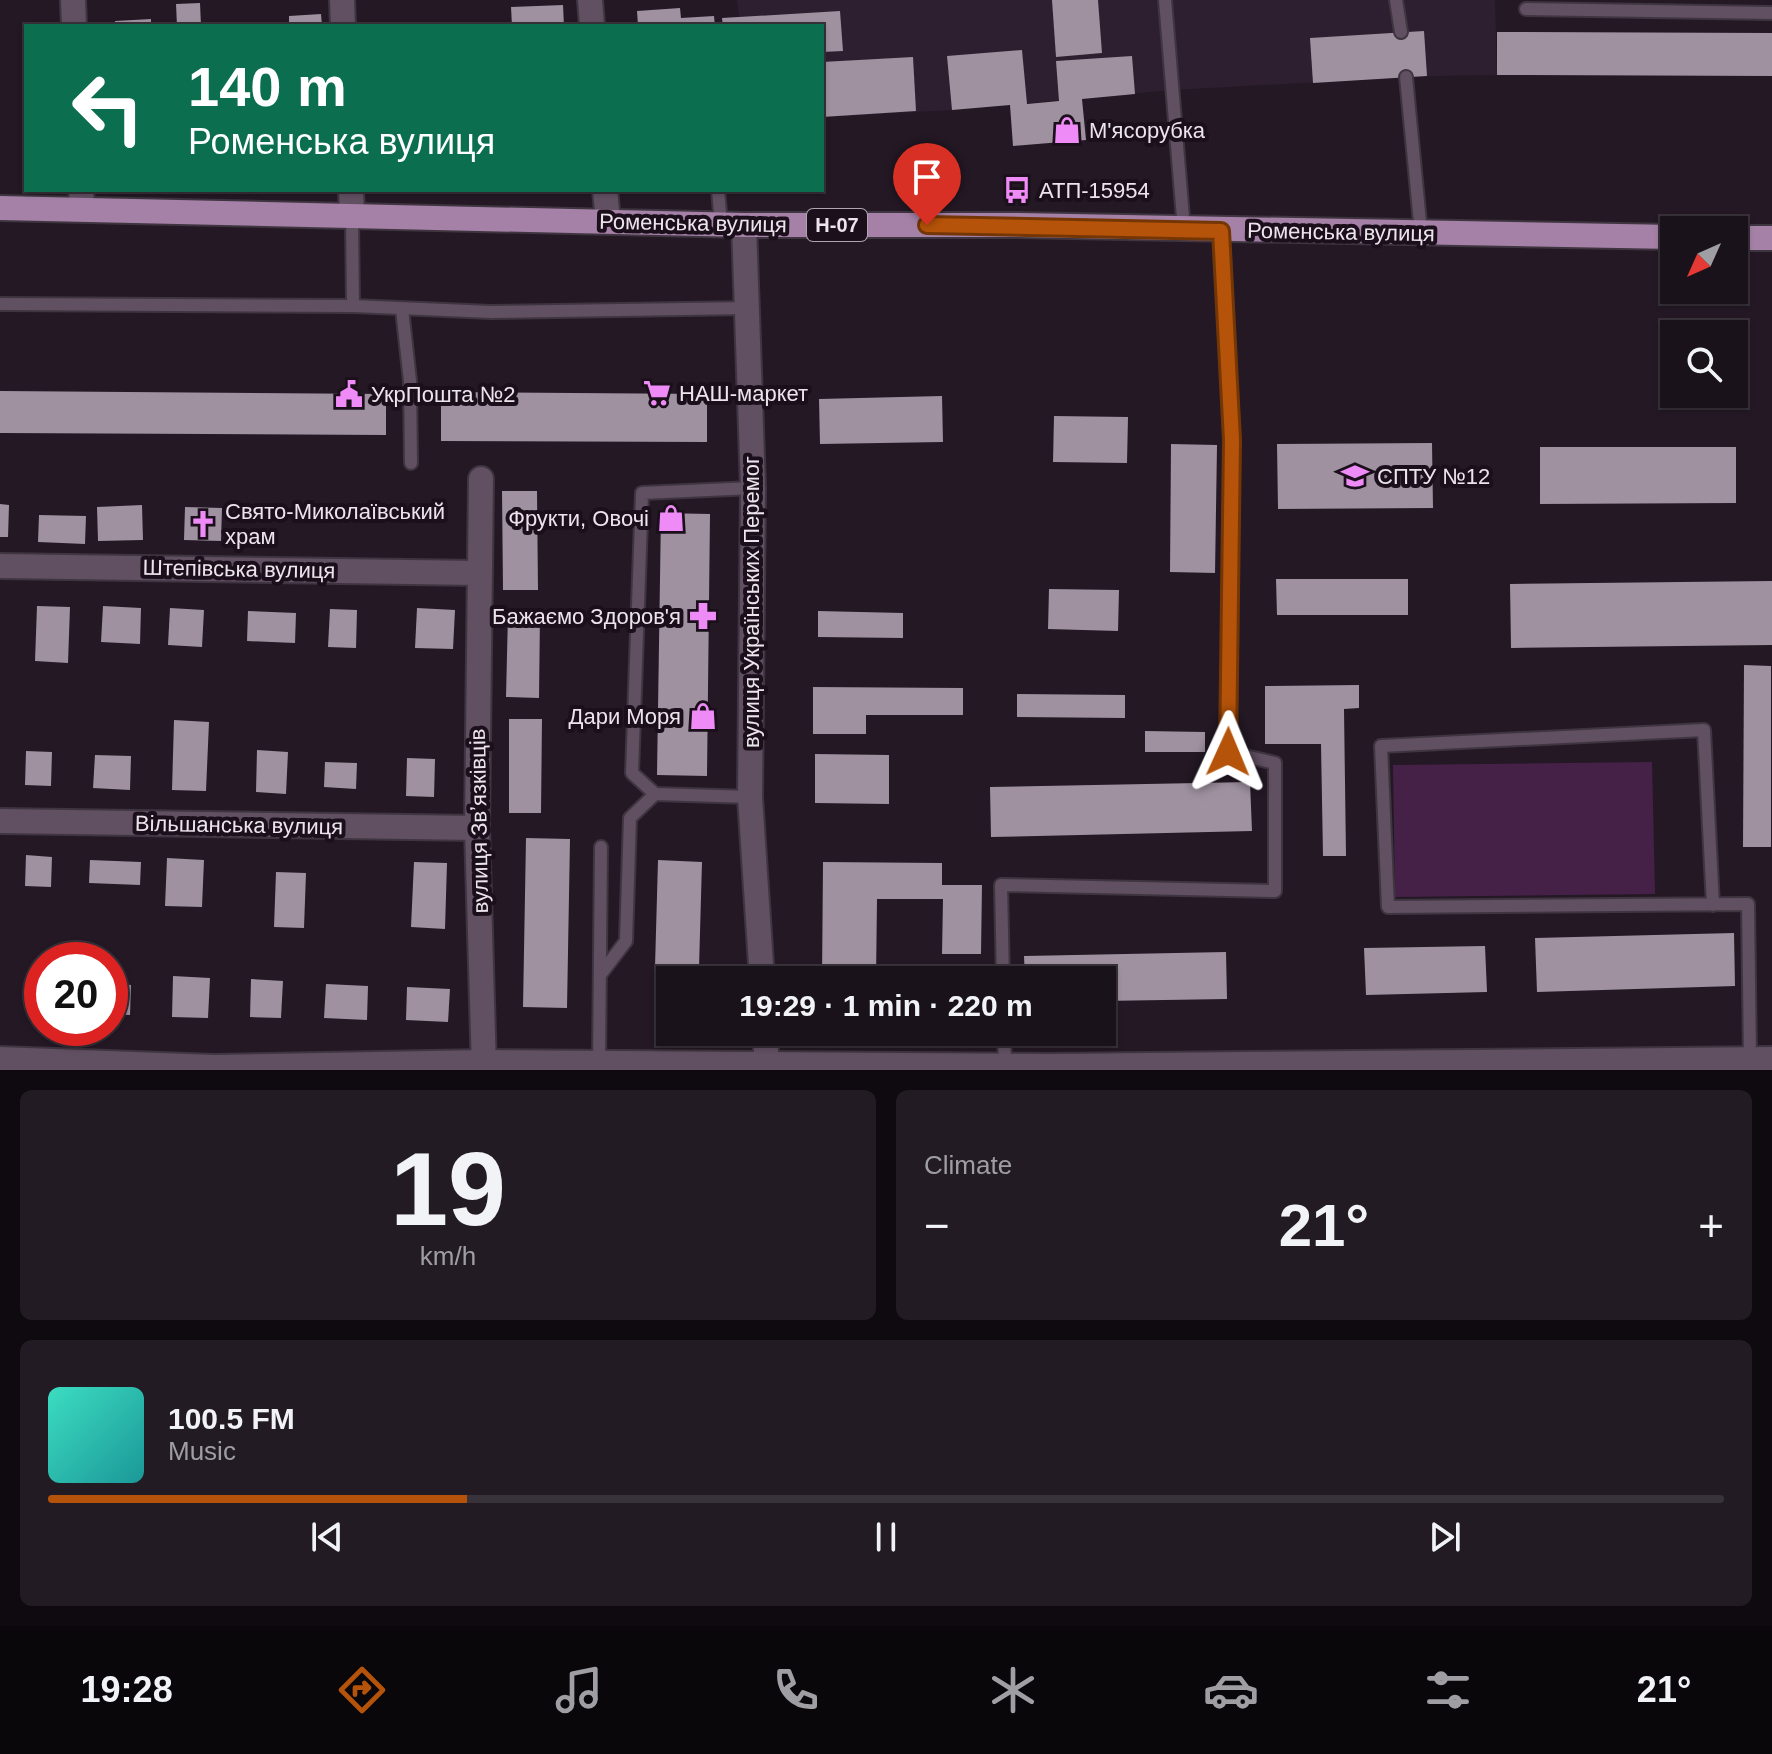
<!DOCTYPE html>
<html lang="en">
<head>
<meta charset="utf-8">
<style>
  :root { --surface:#1a121b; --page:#231b24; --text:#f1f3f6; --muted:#9f9ea3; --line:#38323a; --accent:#b45309 }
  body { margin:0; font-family:Arial,sans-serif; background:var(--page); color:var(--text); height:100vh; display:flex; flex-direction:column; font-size:30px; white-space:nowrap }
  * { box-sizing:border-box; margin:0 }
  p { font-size:26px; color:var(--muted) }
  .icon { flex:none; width:44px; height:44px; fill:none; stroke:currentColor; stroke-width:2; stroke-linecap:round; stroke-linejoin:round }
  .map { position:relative; height:1070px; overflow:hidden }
  .details { display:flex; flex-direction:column; gap:20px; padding:20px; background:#0e0a0f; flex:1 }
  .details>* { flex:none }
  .guide { position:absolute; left:24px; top:24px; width:800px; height:168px; border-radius:0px; box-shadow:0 2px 6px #0004,0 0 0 2px var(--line); background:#0b6e4f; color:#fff; overflow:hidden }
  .needle { width:52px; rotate:225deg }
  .tools { position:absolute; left:1660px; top:216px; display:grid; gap:16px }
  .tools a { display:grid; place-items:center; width:88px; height:88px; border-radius:0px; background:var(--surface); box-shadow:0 2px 6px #0004,0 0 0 2px var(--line); font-size:40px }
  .speed { position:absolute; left:24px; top:942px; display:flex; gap:16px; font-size:40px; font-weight:700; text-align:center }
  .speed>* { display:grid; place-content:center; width:104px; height:104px; border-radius:50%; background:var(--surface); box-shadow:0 2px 6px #0004,0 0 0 2px var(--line); line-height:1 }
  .speed .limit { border:12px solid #d22; background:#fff; color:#111 }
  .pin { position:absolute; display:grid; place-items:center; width:68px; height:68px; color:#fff; margin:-82px -34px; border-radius:50% 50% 50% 0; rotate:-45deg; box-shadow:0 0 8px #0007 }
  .pin .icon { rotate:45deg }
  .me { position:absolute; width:88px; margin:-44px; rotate:1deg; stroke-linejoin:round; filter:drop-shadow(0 0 6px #0008) }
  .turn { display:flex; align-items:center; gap:28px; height:168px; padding:0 32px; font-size:36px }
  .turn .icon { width:104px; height:104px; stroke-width:2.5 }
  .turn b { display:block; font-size:56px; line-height:68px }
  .big { font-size:60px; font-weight:700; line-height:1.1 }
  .details .widget { flex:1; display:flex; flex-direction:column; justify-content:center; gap:12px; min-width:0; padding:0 28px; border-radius:12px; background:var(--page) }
  .details .dial { align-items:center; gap:0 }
  .dial b { font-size:104px; line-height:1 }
  .song { display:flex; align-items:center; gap:24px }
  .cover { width:96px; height:96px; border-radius:12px; background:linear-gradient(135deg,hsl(170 70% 55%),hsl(180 70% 35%)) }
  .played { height:8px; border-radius:4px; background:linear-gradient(90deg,var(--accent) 25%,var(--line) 25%) }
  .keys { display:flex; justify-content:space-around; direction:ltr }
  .heat { display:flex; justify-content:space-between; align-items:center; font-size:44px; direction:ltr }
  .details .tiles { flex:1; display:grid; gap:20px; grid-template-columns:1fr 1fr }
  .widget:last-child { grid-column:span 2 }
  .trip { position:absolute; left:656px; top:966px; width:460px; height:80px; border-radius:0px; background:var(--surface); box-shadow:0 2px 6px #0004,0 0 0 2px var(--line); font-weight:700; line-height:80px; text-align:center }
  .menu { display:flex; height:128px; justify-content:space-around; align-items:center; background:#0a070b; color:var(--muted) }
  .menu .icon { width:56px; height:56px }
  .menu .active { color:var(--accent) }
  .menu b { font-size:36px; color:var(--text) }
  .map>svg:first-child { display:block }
  .built { fill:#2e1f30 }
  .green { fill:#452148 }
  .building { fill:#9f91a0 }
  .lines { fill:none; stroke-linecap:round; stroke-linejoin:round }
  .lane-casing { stroke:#3f3540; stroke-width:16 }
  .street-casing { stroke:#3f3540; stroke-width:28 }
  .primary-casing { stroke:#3f3540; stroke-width:28 }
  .lane { stroke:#614f62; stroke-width:12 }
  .street { stroke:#614f62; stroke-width:24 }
  .primary { stroke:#a581a7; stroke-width:24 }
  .route-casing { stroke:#753606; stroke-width:20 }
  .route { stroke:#b45309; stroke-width:14 }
  .labels { text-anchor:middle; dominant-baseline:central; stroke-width:8; stroke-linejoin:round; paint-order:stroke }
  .shield { fill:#1a0f1b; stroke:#ada4ae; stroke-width:2 }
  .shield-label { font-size:20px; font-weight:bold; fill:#ece4ed }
  .poi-label { font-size:22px; fill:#ece4ed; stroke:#1a0f1b; text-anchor:start }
  .street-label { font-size:22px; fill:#ece4ed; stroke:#1a0f1b }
</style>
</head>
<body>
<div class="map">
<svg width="1772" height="1070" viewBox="0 0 1772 1070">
  <rect width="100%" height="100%" fill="#231824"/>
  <path class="built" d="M737,0h758l2,75 -70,1 -254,14 -221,20 -130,7v-91h-99l-1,-8 17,-1z"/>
  <path class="green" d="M1652,762l3,132 -260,3 -2,-132z"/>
  <g class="building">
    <path d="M1052,0h46l4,53 -46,4z"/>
    <path d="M200,3l1,23h-24l-1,-22z"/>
    <path d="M563,5l1,21h-52l-1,-19z"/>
    <path d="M680,8l1,10 33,-2 1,10h-77l-1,-15z"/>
    <path d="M840,11l3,40 -21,1v-26h-99l-1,-8z"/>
    <path d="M321,14l1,12h-33v-10z"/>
    <path d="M151,19v7h-36v-5z"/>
    <path d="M1424,31l3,45 -114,7 -3,-45z"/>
    <path d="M1497,32l275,1v43l-275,-1z"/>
    <path d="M1022,50l5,54 32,-3 -3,-40 76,-5 3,38 -53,5 4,41 -73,6 -3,-41 -58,5 -5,-54z"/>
    <path d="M913,57l3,54 -94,6v-55z"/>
    <path d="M0,391l386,3v41l-386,-2z"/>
    <path d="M441,392l266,2v48l-266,-1z"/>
    <path d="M942,396l1,46 -123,2 -1,-45z"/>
    <path d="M1054,416l74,1 -1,46 -74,-1z"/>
    <path d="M1432,443l1,65 -155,1 -1,-65z"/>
    <path d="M1171,444l46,1 -2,128 -45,-1z"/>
    <path d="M1540,447h196v56l-196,1z"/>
    <path d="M502,491h35l1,99h-35z"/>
    <path d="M0,504l9,1 -1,32h-8z"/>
    <path d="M142,505l1,35 -45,1 -1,-34z"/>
    <path d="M185,507l37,1 -1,33 -37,-1z"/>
    <path d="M661,513l49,1 -3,262 -50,-1z"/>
    <path d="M39,515l47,1 -1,28 -47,-2z"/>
    <path d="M1276,579h132v36h-131z"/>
    <path d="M1772,581v64l-261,3 -1,-64z"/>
    <path d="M1049,589l70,1 -1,41 -70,-2z"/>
    <path d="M37,606l33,1 -2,56 -33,-2z"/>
    <path d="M103,606l38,2 -1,36 -39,-2z"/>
    <path d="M170,608l34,2 -2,37 -34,-2z"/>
    <path d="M417,608l38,2 -2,39 -38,-1z"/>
    <path d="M330,609l27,1 -1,38 -28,-1z"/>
    <path d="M248,611l48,2 -1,30 -48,-2z"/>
    <path d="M818,611l85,2v25l-85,-1z"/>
    <path d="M508,613l32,1 -1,84 -33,-1z"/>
    <path d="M1744,665l27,1v181h-28z"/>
    <path d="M1359,685v23l-15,1 2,147h-23l-2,-112h-56v-58z"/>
    <path d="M813,687l150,1v27h-97v19h-53z"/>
    <path d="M1017,694l108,1v23l-108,-1z"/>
    <path d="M509,719h33l-1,94h-32z"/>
    <path d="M174,720l35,2 -3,69 -34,-1z"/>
    <path d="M1145,731l60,1v20h-60z"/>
    <path d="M257,750l31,2 -2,42 -30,-2z"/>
    <path d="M26,751l26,1 -1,34 -26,-1z"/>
    <path d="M815,754l74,1v49l-74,-1z"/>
    <path d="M95,755l36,1 -1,34 -37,-2z"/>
    <path d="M407,758l28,1 -1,38 -28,-1z"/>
    <path d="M325,762l32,1 -1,26 -32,-2z"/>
    <path d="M1250,782l2,49 -261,6 -1,-50z"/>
    <path d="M526,838l44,1 -3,169 -44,-1z"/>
    <path d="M26,855l26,2 -1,30 -26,-1z"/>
    <path d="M167,858l37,2 -2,47 -37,-1z"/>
    <path d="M90,860l51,2 -1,23 -51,-2z"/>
    <path d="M658,860l44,2 -3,106 -44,-1z"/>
    <path d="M414,862l33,1 -2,66 -34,-2z"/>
    <path d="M823,862l119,1v22h40l-1,69h-39l1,-55h-66l-1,81h-54z"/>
    <path d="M276,872l30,1 -2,55 -30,-1z"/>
    <path d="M1734,933l1,53 -198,6 -2,-54z"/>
    <path d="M1485,946l2,46 -121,3 -2,-47z"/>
    <path d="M1226,952l1,47 -125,2v-21h-77l-1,-24z"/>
    <path d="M173,976l37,2 -2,40 -36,-1z"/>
    <path d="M251,979l32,2 -2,37 -31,-1z"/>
    <path d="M29,983h13v33l-14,-1z"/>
    <path d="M110,983l21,2 -1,30 -20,-1z"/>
    <path d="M326,984l42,2 -1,34 -43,-2z"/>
    <path d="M407,987l43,2 -2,33 -42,-2z"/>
  </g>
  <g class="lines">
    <g class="lane-casing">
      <g id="lane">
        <path d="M1165,0l19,230"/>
        <path d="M1396,0l5,32"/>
        <path d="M1526,9l246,4"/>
        <path d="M1406,77l15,156"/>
        <path d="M718,190l3,34"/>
        <path d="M352,216l1,90"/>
        <path d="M0,304l353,2 138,6 257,-4"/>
        <path d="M402,309l8,72 1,82"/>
        <path d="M750,797l-95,-3 -23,-21 10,-280 111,-5"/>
        <path d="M1713,905l-9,-175 -323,16 7,161 360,-3 2,155"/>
        <path d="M600,975l26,-34 4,-123 25,-24"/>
        <path d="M1003,980l-2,-95 274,6v-128l-47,-11 4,-312 -11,-209"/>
        <path d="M1004,1032l1,34"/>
        <path d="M599,1063l2,-216"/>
      </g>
    </g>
    <g class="street-casing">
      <g id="street">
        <path d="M73,0l1,26"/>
        <path d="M342,0l1,26"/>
        <path d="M590,0l2,26"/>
        <path d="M81,190l1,18"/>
        <path d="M351,190l1,26"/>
        <path d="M605,190l3,31"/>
        <path d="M744,225l9,263 -3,309 12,183"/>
        <path d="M481,479l-4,349 7,242"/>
        <path d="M0,566l478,7"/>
        <path d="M0,821l477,7"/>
        <path d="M765,1032l2,38"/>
        <path d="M0,1059l214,8 270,-5 567,4 721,-7"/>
      </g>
    </g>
    <g class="primary-casing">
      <g id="primary">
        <path d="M0,208l744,17h274l656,12"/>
        <path d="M1734,238h38"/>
      </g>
    </g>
    <use href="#lane" class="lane"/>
    <use href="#street" class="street"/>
    <use href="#primary" class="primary"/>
  </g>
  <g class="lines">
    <g class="route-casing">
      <path id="route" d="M927,225l294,6 11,209 -4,312"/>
    </g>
    <use href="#route" class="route"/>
  </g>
  <defs>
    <g id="shop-bare" transform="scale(2.16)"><path d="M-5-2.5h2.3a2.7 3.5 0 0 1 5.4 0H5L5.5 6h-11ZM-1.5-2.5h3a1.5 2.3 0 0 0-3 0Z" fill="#ef8bf7" stroke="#1a0f1b" stroke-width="2.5" paint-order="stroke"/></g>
    <g id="bus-bare" transform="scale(2.16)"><path d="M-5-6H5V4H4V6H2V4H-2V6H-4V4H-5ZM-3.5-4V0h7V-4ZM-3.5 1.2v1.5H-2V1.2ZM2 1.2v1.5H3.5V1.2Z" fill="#ef8bf7" stroke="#1a0f1b" stroke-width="2.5" paint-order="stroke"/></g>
    <g id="supermarket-bare" transform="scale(2.16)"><path d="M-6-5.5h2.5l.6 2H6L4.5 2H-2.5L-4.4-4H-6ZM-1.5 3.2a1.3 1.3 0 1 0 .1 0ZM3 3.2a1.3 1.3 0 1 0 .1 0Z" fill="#ef8bf7" stroke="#1a0f1b" stroke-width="2.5" paint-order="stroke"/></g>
    <g id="civic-bare" transform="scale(2.16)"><path d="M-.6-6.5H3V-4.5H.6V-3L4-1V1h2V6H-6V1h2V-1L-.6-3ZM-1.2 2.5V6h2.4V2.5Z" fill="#ef8bf7" stroke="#1a0f1b" stroke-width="2.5" paint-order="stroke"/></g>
    <g id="university-bare" transform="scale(2.16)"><path d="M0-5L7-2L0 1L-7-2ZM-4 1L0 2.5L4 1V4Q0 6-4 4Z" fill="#ef8bf7" stroke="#1a0f1b" stroke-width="2.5" paint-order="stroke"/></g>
    <g id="church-bare" transform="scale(2.16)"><path d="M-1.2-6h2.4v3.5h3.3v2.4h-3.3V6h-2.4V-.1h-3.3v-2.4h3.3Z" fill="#ef8bf7" stroke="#1a0f1b" stroke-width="2.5" paint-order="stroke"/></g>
    <g id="pharmacy-bare" transform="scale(2.16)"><path d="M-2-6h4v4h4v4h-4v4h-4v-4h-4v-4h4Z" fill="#ef8bf7" stroke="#1a0f1b" stroke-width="2.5" paint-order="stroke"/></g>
  </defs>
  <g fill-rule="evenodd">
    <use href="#shop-bare" x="1067" y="130"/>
    <use href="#bus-bare" x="1017" y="190"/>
    <use href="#supermarket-bare" x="657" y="393"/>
    <use href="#civic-bare" x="349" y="394"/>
    <use href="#university-bare" x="1355" y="476"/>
    <use href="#shop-bare" x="671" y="518"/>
    <use href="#church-bare" x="203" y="524"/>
    <use href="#pharmacy-bare" x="703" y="616"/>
    <use href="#shop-bare" x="703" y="716"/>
  </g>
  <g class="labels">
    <rect class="shield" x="807" y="209" width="60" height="32" rx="6"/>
    <g class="shield-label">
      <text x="837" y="225">Н-07</text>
    </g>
    <g class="poi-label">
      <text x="1089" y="130">М'ясорубка</text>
      <text x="1039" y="190">АТП-15954</text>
      <text x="679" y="393">НАШ-маркет</text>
      <text x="371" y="394">УкрПошта №2</text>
      <text x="1377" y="476">СПТУ №12</text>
      <text x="225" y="511">Свято-Миколаївський<tspan x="225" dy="25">храм</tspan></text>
      <text x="649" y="518" text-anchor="end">Фрукти, Овочі</text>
      <text x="681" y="616" text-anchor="end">Бажаємо Здоров'я</text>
      <text x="681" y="716" text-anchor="end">Дари Моря</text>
    </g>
    <g class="street-label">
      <text transform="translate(693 223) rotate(1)">Роменська вулиця</text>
      <text transform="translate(1341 232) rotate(1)">Роменська вулиця</text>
      <text transform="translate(239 569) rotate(1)">Штепівська вулиця</text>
      <text transform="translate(751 602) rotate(-90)">вулиця Українських Перемог</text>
      <text transform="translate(479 821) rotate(-91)">вулиця Звʼязківців</text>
      <text transform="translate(239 825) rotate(1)">Вільшанська вулиця</text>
    </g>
  </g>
</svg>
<div class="tools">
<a><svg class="needle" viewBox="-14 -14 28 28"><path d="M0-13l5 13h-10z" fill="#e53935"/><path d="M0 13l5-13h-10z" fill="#9f9ea3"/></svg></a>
<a><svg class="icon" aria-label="search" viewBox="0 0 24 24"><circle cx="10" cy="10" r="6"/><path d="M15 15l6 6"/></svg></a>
</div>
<div class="speed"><div class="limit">20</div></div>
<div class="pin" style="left:927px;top:225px;background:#d93025"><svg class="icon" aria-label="arrive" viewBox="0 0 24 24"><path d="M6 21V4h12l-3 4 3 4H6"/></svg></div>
<svg class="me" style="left:1228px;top:752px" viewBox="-20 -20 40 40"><path d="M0-17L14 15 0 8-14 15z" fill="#b45309" stroke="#fff" stroke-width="4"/></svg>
<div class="trip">19:29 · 1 min · 220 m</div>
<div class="guide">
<div class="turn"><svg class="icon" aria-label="left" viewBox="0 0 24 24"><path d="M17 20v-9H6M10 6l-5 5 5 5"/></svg><div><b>140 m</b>Роменська вулиця</div></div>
</div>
</div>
<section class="details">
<div class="tiles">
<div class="widget dial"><b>19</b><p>km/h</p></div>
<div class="widget"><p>Climate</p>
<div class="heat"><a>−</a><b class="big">21°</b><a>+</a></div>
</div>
<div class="widget">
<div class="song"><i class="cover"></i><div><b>100.5 FM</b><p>Music</p></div></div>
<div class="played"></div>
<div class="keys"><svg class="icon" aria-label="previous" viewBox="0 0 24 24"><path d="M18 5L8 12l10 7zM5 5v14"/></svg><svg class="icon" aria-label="pause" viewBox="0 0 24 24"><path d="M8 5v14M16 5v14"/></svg><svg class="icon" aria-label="next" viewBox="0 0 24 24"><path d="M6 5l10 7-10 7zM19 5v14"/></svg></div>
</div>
</div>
</section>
<nav class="menu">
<b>19:28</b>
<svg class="icon active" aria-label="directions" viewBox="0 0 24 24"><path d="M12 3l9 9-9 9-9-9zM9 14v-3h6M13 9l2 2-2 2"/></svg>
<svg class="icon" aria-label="music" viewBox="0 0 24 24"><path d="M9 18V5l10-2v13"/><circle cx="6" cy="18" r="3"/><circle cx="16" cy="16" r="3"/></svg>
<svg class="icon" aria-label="phone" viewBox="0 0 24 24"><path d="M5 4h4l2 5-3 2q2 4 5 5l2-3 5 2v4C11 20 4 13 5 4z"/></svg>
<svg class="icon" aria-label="climate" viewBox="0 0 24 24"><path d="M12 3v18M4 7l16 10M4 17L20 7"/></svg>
<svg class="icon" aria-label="car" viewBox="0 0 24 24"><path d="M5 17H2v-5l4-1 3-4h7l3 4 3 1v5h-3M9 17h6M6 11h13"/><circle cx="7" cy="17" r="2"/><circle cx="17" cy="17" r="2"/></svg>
<svg class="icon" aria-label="filters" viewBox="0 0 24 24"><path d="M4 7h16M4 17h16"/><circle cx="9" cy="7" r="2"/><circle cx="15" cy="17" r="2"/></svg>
<b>21°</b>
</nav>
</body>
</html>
